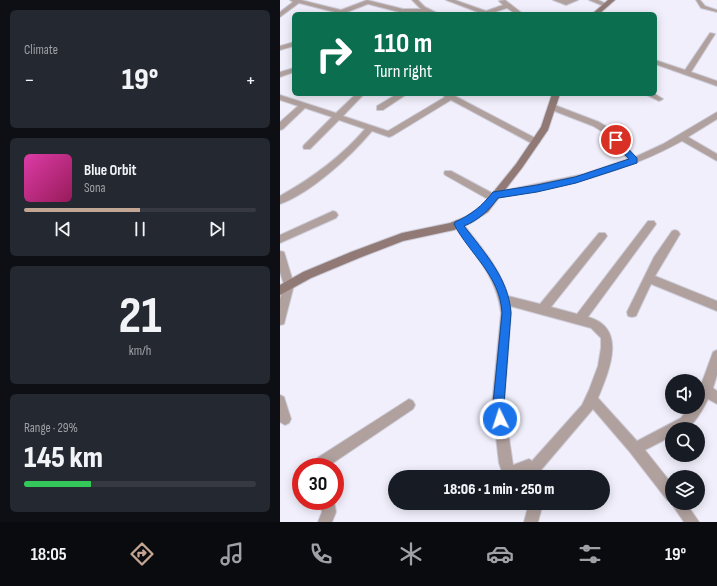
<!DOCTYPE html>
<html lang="en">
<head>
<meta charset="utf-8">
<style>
  :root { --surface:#171b24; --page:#242831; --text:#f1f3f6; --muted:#9ea1a6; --line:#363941; --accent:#c3a593 }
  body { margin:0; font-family:"Sofia Sans Condensed",sans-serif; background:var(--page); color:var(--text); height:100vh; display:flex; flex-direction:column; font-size:15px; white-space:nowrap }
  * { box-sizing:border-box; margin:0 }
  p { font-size:13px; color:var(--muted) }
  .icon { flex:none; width:22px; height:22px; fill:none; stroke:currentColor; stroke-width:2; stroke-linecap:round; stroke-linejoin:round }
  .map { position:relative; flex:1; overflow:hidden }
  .details { display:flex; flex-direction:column; gap:10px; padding:10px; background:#0d0f14; width:280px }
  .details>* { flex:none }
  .banner { position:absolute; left:12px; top:12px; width:365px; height:84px; border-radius:6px; box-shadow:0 2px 10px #0003; background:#0b6e4f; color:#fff; overflow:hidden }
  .tools { position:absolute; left:385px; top:374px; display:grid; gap:8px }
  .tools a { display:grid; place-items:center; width:40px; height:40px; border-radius:50%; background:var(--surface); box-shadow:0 2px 10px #0003; font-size:20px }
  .speed { position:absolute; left:12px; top:458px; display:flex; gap:8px; font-size:20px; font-weight:700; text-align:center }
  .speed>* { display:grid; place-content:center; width:52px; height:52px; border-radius:50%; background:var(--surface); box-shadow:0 2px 10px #0003; line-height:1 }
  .speed .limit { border:6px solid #d22; background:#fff; color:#111 }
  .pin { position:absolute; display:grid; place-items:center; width:34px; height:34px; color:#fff; margin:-17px; border:2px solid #fff; border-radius:50%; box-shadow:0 1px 4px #0007 }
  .me { position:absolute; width:44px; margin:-22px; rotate:356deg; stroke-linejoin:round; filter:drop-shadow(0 0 3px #0008) }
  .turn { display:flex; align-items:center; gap:14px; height:84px; padding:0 16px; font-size:18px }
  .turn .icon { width:52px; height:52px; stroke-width:2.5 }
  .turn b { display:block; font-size:28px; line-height:34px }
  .big { font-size:30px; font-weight:800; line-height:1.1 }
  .details .widget { flex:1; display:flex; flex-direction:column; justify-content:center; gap:6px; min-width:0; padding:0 14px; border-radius:6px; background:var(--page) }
  .details .dial { align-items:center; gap:0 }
  .dial b { font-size:52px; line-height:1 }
  .song { display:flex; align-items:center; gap:12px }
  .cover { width:48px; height:48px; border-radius:6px; background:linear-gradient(135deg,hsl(320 70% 55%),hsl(330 70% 35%)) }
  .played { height:4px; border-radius:2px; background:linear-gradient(90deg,var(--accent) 50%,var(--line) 50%) }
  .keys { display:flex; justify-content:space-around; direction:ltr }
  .heat { display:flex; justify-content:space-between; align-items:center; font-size:22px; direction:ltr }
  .charge { height:6px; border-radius:3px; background:linear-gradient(90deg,#34c759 29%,var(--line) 0) }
  .trip { position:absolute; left:108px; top:470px; width:222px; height:40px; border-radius:20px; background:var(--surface); box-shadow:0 2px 10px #0003; font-weight:800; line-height:40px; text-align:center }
  .dock { display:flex; height:64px; justify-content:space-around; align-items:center; background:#090b0e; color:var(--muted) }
  .dock .icon { width:28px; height:28px }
  .dock .on { color:var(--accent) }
  .dock b { font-size:18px; color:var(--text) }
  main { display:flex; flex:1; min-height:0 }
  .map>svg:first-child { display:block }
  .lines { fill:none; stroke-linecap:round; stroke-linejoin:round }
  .lane-casing { stroke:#cdccd8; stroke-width:2 }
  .street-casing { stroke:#cdccd8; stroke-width:2 }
  .secondary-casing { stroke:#cdccd8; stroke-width:2 }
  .lane { fill:#b0a19e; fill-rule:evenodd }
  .street { fill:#b0a19e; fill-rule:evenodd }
  .secondary { fill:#917a76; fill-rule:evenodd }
  .route { fill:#1a73e8; stroke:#114b97 }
</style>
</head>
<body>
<main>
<section class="details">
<div class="widget"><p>Climate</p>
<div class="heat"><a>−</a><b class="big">19°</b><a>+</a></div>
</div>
<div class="widget">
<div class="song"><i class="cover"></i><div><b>Blue Orbit</b><p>Sona</p></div></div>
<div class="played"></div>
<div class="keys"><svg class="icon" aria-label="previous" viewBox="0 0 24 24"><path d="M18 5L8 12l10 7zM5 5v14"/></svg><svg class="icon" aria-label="pause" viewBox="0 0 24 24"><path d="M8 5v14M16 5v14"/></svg><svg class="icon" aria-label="next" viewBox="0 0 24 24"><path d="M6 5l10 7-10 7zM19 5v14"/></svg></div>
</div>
<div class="widget dial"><b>21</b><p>km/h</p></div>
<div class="widget"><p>Range · 29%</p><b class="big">145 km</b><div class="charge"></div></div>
</section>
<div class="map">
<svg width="437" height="522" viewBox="0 0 437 522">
  <rect width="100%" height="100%" fill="#f0effb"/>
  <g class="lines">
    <g class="lane-casing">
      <path id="lane" d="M416,0h4l5,6 12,4v2l-16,-4z"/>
    </g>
    <g class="street-casing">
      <g id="street">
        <path d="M10,0h11l40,10 26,-10 36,9h18l-9,-9h6l7,7 14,7 -36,-1 -35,-9 -26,10 -43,-11 -19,14v-5l13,-10z"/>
        <path d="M166,0h9l31,11 17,-6 -4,-4 6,-1 18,14h-7l-9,-6 -18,6h-6z"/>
        <path d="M273,0h25l-12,5z"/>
        <path d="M309,0h9l11,5 -3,2z"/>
        <path d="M430,33l5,1 -24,38 26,9v5l-62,-22v-4l30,10z"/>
        <path d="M14,42v4l-14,4v-4z"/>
        <path d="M14,68v4l-14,5v-5z"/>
        <path d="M76,94h8l-21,22 45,15 57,-34 -4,-3h10l88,46 1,2 -4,3 -3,-1 -82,-44 -59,36 -3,1 -17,-6c-21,25 -61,62 -92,73v-8c32,-18 61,-39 85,-67l-26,-9 -29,29h-6l-1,-2 1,-2 28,-28 -27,-9 -22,21 -3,1v-8l18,-16 -18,-6v-5l56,18z"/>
        <path d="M117,94h10l-24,16h-6v-4z"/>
        <path d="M365,94h10l8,5 -4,2z"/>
        <path d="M272,104l47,18 10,6 26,29 28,-13 54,-32v7l-29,18 29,17v7l-35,-20c-57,32 -120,46 -185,57l-4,4 -48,-27 -1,-2 1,-2h6l41,22 92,-19 44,-15 -25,-27 -10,-6 -44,-17 -1,-2z"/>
        <path d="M53,211l3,1 2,3 -2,3 -56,25v-8z"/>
        <path d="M178,220l3,1c18,24 39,46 47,75l32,8 59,-71h6l2,3 -2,3 -54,68 26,7 71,-93h6l2,3 -2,3 -66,90c40,11 21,54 10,81l39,43 44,-23 8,-11h9v-14l15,-41 4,-2v25l-4,13 4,3v13l-9,-5c-4,8 -14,27 -23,30 -4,1 -9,0 -13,0v7l-27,14 27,34v19h14l13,19h-15l-13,-19 1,-1 -5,-2 -38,-49 -36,-42 -52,61 3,7h-14l-1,-4c-9,3 -17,6 -26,2l-4,-12 -7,-59 9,-91c-4,-35 -26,-59 -46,-86l-2,-3 2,-3zM230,306l81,22 10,10v10l-3,18 -9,24 -7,15 -50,56 -3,-2 -16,6 -9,-61 7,-91z"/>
        <path d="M395,230l3,1 2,3 -25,42 62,25v10l-66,-27 -15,32 -4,1 -4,-1 -1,-4 27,-55 18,-26z"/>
        <path d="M0,251l4,1 1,3 9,30 -9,35 -1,4 -4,1v-26l4,-14 -4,-13z"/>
        <path d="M0,395l4,2 7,22 -2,4 -4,2 -5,-3z"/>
        <path d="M129,399l4,2 2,4 -2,4 -86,58h-16l3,-7z"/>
        <path d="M40,501h14l2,11 -4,10h-14l4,-10z"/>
        <path d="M249,503h14l-5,19h-14z"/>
      </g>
    </g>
    <g class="secondary-casing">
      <g id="secondary">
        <path d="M328,0h7l-16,14h-7z"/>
        <path d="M272,94h8l-12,36 -26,38 -34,44 -17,11 -17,7 -51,11 -44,17 -48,20 -31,17v-10l23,-13 48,-20 51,-19 48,-10 15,-6 17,-11 34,-42 25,-37z"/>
      </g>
    </g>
    <use href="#lane" class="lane"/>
    <use href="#street" class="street"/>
    <use href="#secondary" class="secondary"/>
  </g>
  <path class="route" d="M333,138h5l19,20v5l-61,20 -39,9 -39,6c-9,12 -19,22 -34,28 20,26 45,53 47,87l-7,91 2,15 -2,4 -4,2 -4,-2 -3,-19 9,-91c-2,-38 -32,-58 -48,-89l1,-2c16,-7 27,-16 38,-30l44,-7 38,-8 54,-18 -16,-17z"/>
</svg>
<div class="tools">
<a><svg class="icon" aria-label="sound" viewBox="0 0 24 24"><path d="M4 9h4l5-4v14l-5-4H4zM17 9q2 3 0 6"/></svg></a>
<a><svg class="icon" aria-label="search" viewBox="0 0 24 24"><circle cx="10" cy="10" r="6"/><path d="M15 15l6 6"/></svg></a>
<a><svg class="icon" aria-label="layers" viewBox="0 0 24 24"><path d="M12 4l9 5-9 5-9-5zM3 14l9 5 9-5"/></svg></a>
</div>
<div class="speed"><div class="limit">30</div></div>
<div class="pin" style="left:336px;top:140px;background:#d93025"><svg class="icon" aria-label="arrive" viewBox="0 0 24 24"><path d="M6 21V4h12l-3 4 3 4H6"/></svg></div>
<svg class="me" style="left:220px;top:419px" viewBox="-20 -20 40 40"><circle r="17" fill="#1a73e8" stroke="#fff" stroke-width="3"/><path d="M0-11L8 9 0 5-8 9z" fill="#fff"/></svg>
<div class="trip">18:06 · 1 min · 250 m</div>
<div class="banner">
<div class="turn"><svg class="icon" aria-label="right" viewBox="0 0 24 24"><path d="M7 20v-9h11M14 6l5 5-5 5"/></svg><div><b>110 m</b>Turn right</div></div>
</div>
</div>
</main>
<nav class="dock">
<b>18:05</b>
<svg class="icon on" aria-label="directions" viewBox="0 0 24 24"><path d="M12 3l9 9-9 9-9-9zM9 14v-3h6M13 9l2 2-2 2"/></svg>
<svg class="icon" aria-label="music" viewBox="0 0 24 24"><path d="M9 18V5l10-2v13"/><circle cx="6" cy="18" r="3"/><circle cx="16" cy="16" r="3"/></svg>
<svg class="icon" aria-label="phone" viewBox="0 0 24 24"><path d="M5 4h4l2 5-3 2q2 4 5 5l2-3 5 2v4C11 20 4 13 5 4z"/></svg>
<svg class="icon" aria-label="climate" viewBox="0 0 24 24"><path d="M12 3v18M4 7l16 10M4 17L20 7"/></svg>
<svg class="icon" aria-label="car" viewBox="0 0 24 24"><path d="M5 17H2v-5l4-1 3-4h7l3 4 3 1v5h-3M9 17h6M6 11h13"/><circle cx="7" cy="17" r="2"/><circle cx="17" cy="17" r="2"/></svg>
<svg class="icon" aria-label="filters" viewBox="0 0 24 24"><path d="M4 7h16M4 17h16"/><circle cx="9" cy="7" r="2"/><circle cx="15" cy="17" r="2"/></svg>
<b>19°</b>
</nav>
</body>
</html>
